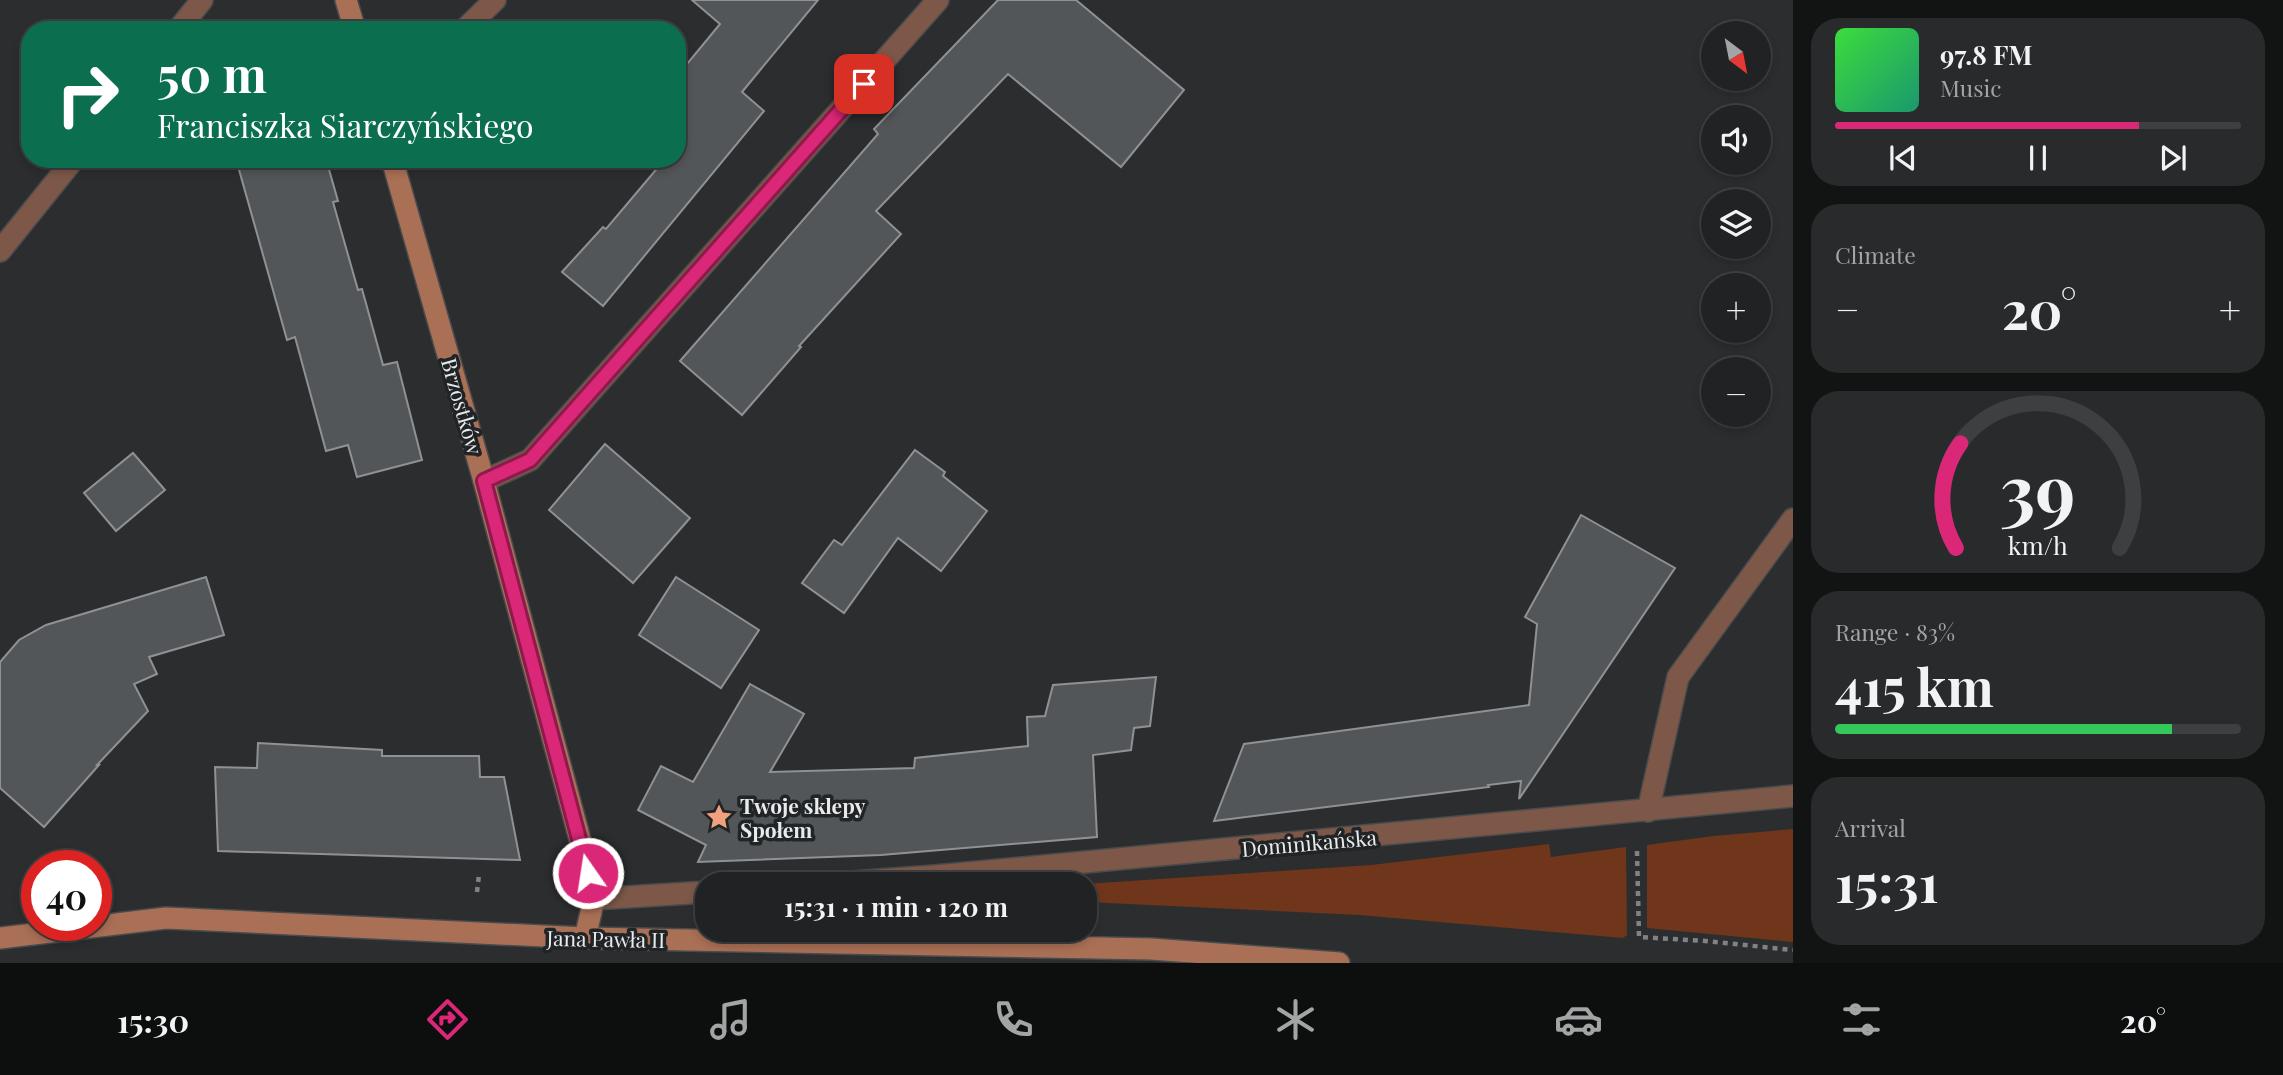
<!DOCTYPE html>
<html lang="en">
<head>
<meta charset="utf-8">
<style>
  :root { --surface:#202223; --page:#282a2b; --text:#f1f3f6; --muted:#a2a4a6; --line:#3d3f41; --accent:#db2777 }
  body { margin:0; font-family:"Playfair Display",serif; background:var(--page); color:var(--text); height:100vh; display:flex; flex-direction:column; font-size:26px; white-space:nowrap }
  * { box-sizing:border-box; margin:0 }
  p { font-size:23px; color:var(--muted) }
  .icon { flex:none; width:38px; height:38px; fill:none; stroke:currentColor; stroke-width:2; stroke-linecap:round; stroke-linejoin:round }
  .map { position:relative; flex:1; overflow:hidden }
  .drawer { display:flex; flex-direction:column; gap:18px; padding:18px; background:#121313; width:490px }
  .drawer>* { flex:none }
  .banner { position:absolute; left:21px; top:21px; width:665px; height:147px; border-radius:28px; box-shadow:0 4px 10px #0003,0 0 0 2px var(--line); background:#0b6e4f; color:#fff; overflow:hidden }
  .needle { width:46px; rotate:148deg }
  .controls { position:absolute; left:1701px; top:21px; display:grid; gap:14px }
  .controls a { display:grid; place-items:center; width:70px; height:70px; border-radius:50%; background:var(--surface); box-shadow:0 4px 10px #0003,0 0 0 2px var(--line); font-size:35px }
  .speed { position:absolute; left:21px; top:850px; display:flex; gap:14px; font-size:35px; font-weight:700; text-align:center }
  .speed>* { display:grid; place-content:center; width:91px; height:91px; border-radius:50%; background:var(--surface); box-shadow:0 4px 10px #0003,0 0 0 2px var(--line); line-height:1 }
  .speed .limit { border:10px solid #d22; background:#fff; color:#111 }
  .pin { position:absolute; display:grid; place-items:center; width:60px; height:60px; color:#fff; margin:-30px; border-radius:14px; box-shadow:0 4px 10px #0006 }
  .me { position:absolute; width:77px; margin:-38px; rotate:347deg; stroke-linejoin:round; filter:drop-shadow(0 0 5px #0008) }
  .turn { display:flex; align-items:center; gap:24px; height:147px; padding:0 21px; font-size:32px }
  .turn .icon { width:91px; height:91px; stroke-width:2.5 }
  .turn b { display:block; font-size:49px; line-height:60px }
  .big { font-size:52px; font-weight:700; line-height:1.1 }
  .drawer .tile { flex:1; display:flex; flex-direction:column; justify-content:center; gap:10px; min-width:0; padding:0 24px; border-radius:28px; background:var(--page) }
  .drawer .dial { align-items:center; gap:0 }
  .dial svg { height:182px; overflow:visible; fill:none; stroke:var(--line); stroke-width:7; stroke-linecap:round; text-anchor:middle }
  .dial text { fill:var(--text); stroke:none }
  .song { display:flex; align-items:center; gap:21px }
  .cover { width:84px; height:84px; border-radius:10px; background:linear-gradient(135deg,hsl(120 70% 55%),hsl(160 70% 35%)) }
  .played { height:7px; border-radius:4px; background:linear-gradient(90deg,var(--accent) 75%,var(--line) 75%) }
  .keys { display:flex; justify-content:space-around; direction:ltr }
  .heat { display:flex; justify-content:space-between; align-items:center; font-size:38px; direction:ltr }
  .charge { height:10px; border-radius:5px; background:linear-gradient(90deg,#34c759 83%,var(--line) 0) }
  .trip { position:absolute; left:695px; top:872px; width:402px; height:70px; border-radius:28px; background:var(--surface); box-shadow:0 4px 10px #0003,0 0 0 2px var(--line); font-weight:700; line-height:70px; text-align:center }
  .tabs { display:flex; height:112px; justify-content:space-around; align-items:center; background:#0d0e0e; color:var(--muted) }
  .tabs .icon { width:49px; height:49px }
  .tabs .active { color:var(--accent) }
  .tabs b { font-size:32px; color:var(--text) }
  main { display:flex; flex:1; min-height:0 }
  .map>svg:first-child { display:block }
  .green { fill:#70361b }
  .building { fill:#535658; stroke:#8f9194; stroke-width:2 }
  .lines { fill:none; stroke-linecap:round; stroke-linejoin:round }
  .lane-casing { stroke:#494b4d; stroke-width:24 }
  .street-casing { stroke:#494b4d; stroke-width:24 }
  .secondary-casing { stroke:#494b4d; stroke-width:24 }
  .path { stroke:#818284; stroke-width:4.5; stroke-dasharray:5 5; stroke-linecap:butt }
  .lane { stroke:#7d5848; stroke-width:21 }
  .street { stroke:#7d5848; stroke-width:21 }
  .secondary { stroke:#aa7056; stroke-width:21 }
  .route-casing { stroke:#8e194d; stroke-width:18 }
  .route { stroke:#db2777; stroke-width:12 }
  .labels { text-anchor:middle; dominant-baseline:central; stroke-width:7; stroke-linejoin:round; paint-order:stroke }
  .street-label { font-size:21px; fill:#e9eaeb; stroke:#212426 }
  .poi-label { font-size:21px; font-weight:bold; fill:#e9eaeb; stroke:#212426; text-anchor:start }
</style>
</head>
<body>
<main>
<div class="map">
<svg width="1793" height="963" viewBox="0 0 1793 963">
  <rect width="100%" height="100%" fill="#2b2d2f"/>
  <g class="green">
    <path d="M1793,829v113l-146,-14v-83l66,-9z"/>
    <path d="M1549,844l2,13 75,-10 1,88 -4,3 -264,-23 -274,-13v-18l286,-19z"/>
  </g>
  <g class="building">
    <path d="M692,0h126l-76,92 22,19 -161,195 -41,-34 41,-45 3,2 59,-70h12v-83l43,-52z"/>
    <path d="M998,0h78l108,90 -63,77 -113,-93 -132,137 25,23 -102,112 2,1 -59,68 -62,-54 198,-227 -4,-5z"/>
    <path d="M236,159h90l12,42 -5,1 25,88 4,-1 21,76 14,-3 25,98 -65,17 -9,-32 -22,6 -31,-114 -8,3z"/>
    <path d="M605,444l85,74 -57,65 -84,-73z"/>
    <path d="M915,450l30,22 -2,4 44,35 -46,60 -43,-33 -54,75 -42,-30 32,-43 8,5z"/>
    <path d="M133,453l32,37 -49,41 -32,-38z"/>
    <path d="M1581,515l94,53 -156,231 2,-18 -33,4 1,2 -275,34 30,-77 285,-39 8,-81 -12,-7z"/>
    <path d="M206,577l18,58 -75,22 8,17 -23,10 14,27 -51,54h2l-55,62 -44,-39v-126l19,-22 27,-15z"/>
    <path d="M676,577l83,53 -38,58 -82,-53z"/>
    <path d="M1156,677l-6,49 -16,2 -3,22 -38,5 4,82 -216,18 -183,7 8,-17 -68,-35 23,-44 32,16 57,-98 54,30 -34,58 144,-4 1,-10 113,-12 -1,-29 18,-1 8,-31z"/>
    <path d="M258,743l124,7v6h97l1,21h24l16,83 -302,-9 -3,-84 42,1z"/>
  </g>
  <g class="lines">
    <g class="lane-casing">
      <path id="lane" d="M464,30l31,-30"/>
    </g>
    <g class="street-casing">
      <g id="street">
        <path d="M178,30l24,-30"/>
        <path d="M0,251l74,-92"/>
        <path d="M484,481l46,-21 408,-460"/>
        <path d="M1648,811l30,-134 115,-158"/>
        <path d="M824,884l111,-8 858,-80"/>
        <path d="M594,899l113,-7"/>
      </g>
    </g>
    <g class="secondary-casing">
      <g id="secondary">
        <path d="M346,0l9,30"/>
        <path d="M392,159l92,322 98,366 12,52 -9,39"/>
        <path d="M0,938l166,-20 419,20 566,11 188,14"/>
      </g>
    </g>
    <g class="path">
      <path d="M1637,851l2,86 66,4 88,9"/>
      <path d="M477,892l2,-17"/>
    </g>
    <use href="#lane" class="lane"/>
    <use href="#street" class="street"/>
    <use href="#secondary" class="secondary"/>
  </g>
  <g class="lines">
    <g class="route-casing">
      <path id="route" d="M588,873l-104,-392 46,-21 334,-376"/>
    </g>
    <use href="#route" class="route"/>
  </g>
  <defs>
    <g id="sight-bare" transform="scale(2.1)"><path d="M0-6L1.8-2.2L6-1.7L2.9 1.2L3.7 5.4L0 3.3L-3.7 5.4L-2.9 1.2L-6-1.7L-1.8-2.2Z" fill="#f1a17d" stroke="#212426" stroke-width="2.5" paint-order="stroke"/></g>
  </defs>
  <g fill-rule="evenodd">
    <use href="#sight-bare" x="719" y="817"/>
  </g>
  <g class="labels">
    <g class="street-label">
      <text transform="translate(463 406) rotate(74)">Brzostków</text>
      <text transform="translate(1309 842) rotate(-5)">Dominikańska</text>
      <text transform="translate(606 938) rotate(1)">Jana Pawła II</text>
    </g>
    <g class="poi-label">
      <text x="740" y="805">Twoje sklepy<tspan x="740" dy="24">Społem</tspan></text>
    </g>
  </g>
</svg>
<div class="controls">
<a><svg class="needle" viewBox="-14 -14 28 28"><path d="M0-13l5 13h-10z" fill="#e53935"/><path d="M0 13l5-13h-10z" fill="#a2a4a6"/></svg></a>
<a><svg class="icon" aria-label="sound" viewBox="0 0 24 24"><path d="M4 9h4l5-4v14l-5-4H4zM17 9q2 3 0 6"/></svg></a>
<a><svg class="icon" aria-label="layers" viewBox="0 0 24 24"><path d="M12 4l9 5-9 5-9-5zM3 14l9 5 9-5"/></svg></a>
<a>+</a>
<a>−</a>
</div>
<div class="speed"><div class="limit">40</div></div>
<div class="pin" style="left:864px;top:84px;background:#d93025"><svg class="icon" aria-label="arrive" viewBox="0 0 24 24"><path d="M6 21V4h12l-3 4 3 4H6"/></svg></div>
<svg class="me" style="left:588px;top:873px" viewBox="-20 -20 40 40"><circle r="17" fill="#db2777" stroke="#fff" stroke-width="3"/><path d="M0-11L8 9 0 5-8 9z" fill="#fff"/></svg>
<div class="trip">15:31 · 1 min · 120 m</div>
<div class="banner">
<div class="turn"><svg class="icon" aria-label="right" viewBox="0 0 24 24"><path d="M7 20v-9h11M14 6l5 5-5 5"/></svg><div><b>50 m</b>Franciszka Siarczyńskiego</div></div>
</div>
</div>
<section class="drawer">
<div class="tile">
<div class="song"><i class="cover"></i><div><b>97.8 FM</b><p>Music</p></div></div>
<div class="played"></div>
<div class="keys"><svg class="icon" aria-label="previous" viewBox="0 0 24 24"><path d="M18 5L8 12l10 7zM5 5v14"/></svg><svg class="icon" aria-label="pause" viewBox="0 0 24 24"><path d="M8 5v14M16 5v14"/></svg><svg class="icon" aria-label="next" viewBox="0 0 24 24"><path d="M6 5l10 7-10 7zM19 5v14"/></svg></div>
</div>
<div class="tile"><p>Climate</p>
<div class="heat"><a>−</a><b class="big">20°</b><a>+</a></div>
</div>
<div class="tile dial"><svg viewBox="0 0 100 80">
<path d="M14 69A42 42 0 1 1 86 69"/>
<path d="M14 69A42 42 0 0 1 16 23" stroke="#db2777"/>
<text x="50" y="56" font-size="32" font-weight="700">39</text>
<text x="50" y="72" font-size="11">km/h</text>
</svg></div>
<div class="tile"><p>Range · 83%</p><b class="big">415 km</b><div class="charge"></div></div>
<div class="tile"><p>Arrival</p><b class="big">15:31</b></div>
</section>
</main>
<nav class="tabs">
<b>15:30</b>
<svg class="icon active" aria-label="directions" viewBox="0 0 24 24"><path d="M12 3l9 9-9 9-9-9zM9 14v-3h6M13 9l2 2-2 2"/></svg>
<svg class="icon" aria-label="music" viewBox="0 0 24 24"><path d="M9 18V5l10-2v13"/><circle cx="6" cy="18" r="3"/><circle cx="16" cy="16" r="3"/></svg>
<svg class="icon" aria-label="phone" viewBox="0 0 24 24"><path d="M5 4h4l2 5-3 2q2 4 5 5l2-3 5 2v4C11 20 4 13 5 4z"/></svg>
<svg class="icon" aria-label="climate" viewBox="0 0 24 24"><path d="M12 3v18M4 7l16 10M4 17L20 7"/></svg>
<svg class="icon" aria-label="car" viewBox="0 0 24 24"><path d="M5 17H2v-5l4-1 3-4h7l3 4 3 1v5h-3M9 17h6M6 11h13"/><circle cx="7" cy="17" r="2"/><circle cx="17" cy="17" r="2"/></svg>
<svg class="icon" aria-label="filters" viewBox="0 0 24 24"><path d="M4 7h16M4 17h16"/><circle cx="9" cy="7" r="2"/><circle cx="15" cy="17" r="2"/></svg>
<b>20°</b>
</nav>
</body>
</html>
